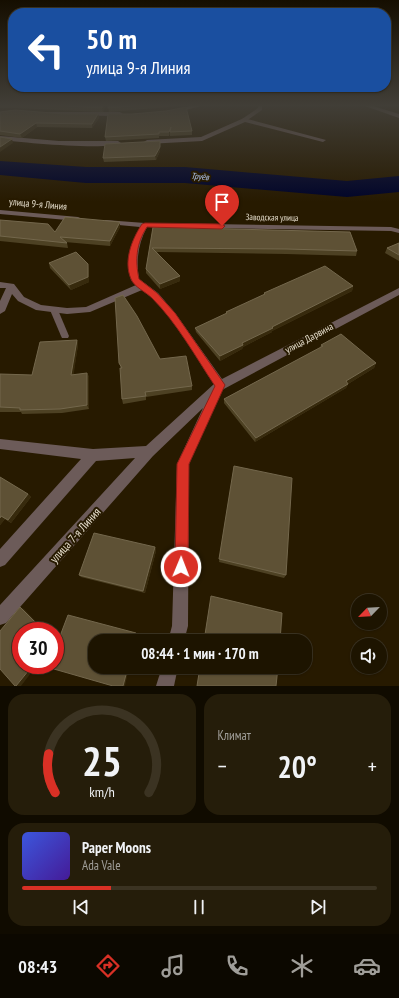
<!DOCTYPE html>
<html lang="ru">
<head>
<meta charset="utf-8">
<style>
  :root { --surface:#1d1400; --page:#251d0a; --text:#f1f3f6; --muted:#a09e99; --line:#3b3322; --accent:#d93025 }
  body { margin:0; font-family:"PT Sans Narrow",sans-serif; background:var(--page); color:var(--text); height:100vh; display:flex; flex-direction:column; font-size:15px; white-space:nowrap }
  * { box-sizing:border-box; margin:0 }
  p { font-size:13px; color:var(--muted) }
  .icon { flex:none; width:22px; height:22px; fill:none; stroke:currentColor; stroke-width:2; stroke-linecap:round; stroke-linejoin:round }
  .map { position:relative; height:686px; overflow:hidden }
  .drawer { display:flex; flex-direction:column; gap:8px; padding:8px; background:#100b00; flex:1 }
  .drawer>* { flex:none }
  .hud { position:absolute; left:8px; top:8px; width:383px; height:84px; border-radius:16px; box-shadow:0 1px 3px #0004,0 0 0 1px var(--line); background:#1a4fa0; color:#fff; overflow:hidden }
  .needle { width:26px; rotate:245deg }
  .controls { position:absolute; left:351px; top:594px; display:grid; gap:8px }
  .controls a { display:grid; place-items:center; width:36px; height:36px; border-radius:50%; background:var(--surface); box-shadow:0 1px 3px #0004,0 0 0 1px var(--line); font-size:20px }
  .speed { position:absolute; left:12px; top:622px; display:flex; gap:8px; font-size:20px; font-weight:700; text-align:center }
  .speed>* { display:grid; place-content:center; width:52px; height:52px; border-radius:50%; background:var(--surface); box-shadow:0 1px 3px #0004,0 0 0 1px var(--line); line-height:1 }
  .speed .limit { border:6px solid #d22; background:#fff; color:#111 }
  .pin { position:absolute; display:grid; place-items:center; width:34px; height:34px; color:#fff; margin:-41px -17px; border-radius:50% 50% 50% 0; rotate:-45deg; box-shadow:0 0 4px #0007 }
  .pin .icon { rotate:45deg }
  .me { position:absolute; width:44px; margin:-22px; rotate:1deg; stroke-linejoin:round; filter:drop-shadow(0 0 3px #0008) }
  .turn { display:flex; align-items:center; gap:14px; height:84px; padding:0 12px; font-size:18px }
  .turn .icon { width:52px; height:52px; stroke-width:2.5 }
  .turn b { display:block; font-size:28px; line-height:34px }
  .big { font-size:30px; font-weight:700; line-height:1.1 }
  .drawer .widget { flex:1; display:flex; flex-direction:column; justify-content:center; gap:6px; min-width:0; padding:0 14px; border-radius:16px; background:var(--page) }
  .drawer .dial { align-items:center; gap:0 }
  .dial svg { height:104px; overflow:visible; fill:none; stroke:var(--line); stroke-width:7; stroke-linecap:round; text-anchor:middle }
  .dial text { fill:var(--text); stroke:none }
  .song { display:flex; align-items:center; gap:12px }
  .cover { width:48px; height:48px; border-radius:6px; background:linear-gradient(135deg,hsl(230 70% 55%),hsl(260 70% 35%)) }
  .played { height:4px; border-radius:2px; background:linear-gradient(90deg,var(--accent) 25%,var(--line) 25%) }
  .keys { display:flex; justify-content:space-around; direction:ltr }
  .heat { display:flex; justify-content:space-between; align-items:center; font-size:22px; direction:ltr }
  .drawer .tiles { flex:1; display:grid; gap:8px; grid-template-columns:1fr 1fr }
  .widget:last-child { grid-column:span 2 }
  .trip { position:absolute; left:88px; top:634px; width:224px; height:40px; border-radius:16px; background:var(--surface); box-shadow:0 1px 3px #0004,0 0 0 1px var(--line); font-weight:700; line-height:40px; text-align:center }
  .tab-bar { display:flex; height:64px; justify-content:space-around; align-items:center; background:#0c0800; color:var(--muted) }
  .tab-bar .icon { width:28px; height:28px }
  .tab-bar .selected { color:var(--accent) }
  .tab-bar b { font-size:18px; color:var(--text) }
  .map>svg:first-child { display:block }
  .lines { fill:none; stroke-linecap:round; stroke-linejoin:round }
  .river { fill:#000429; fill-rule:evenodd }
  .lane { fill:#6c5b59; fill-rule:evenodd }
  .street { fill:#6c5b59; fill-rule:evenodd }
  .wall { fill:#4d4123 }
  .shaded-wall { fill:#372a0d }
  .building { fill:#5e5135; stroke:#73674c }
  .route { fill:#d93025; stroke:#8d1f18 }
  .labels { text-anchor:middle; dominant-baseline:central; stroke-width:4; stroke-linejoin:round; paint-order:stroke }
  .far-water-label { font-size:9px; font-style:italic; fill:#b2c9f4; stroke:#271a00 }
  .far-street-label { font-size:9px; fill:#e4dcca; stroke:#271a00 }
  .street-label { font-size:10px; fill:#e4dcca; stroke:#271a00 }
  .near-street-label { font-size:12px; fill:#e4dcca; stroke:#271a00 }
</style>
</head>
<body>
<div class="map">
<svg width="399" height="686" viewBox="0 0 399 686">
  <rect width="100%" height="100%" fill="#271a00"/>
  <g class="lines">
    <path class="river" d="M0,161l86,6h99l162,14 52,-5v16l-52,5 -162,-14h-99l-86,-8z"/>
    <g class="lane">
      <path d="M258,106h4v4l-16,11h-4v-2l16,-11z"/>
      <path d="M54,307l4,3 11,26 -1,2h-6l-1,-2 -11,-26z"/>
    </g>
    <g class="street">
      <path d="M190,106h11l-27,7 -3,-2z"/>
      <path d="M365,106h8l26,8v4z"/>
      <path d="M46,112h74l3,2 -3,2 -72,-1 -2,-1z"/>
      <path d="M244,118l82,22 -3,2 -78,-20 -43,19 -55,3 -3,-2 3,-2 54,-3z"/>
      <path d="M0,136l59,5h59l3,2c-12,8 -102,-1 -121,-3z"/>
      <path d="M0,210l78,7 4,2 -4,2 -78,-7z"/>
      <path d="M105,220l40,3 246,4 8,2v4l-8,-2 -244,-4c-9,17 -11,33 -8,52l19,14 17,20 47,66 177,-91v7l-177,95 -33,74 -1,162 -4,15h-16l4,-15 5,-162 26,-56 -50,48 -147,167 -6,2v-20l135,-147 -39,3 -91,104 -5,2v-18l81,-90 -81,-10v-10l93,10 53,-3 68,-62c-21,-31 -42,-72 -72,-94l-52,22 -23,2 -31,-4 -18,-9 -6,-7 -7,17 -5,3v-13l6,-13h-6v-6l14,2 10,13 17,8 26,3 19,-1 50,-22 -5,-5c-3,-20 -1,-36 9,-53l-32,-3h-3z"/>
      <path d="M162,667h16l-4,19h-18z"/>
    </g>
  </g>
  <g class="wall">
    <path d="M0,106h106l-3,6 -87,-4h-16z"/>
    <path d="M108,106h71l-70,6z"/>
    <path d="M0,112l64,2h34l1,4 -7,10 -55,-1 -15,11 -22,-3z"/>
    <path d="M108,114l84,17v4l-22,1v-3l-1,3h-10v2l-53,3 -1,-4z"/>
    <path d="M160,151l-4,9 -52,2 -1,-4z"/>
    <path d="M0,220l55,12 65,-5 -10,19 -45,-4 2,1 1,5 -68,-7z"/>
    <path d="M153,227l204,24 -1,5 -70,-2 -129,-2 23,29 -20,8 -14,-16v-4z"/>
    <path d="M399,243v18l-14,-8 2,-5z"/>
    <path d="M49,263l40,5v14l-18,8 -21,-22z"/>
    <path d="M353,286l-1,5 -80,40v1l-29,15 -1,2 -22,12 -24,-29 -1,-4 31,-14v-2l38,-17v-2z"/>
    <path d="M77,340l1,5 -5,30 14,-2 2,4v32l-27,4 -40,1 -1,-2h-21v-38l32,1z"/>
    <path d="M321,345l55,18 -2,5 -26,16 -2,4 -91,54 -31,-39v-4l96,-51z"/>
    <path d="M160,359l32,27v4l-46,7v3l-23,4 -1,-5 -1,-31 -2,-5z"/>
    <path d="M234,466l52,109 -2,3 -65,-16z"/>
    <path d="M0,477l28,17 3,3 -20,26 -6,-4 -5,6z"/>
    <path d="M155,547l1,4 -11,42 -64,-16 -2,-2z"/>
  </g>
  <g class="shaded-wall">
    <path d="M103,106h3l-3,6 -1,-4z"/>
    <path d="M98,114l1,4 -7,10v-4z"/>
    <path d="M36,123l1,4 -15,11 -2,-4z"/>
    <path d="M171,127l-1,6 -1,3v-4z"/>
    <path d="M12,139l1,4 -13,9v-5z"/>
    <path d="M160,147v4l-4,9 -1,-4z"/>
    <path d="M120,222v5l-10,19v-5z"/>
    <path d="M88,264l1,4v14l-18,8 -2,-5z"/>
    <path d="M180,276v5l-20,8v-5z"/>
    <path d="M353,286l-1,5 -80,40v1l-29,15 -1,2 -22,12v-5l22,-13 30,-16z"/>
    <path d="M77,340l1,5 -5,34 -2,-4z"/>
    <path d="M376,363l-2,5 -26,16 -2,4 -91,54 1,-4 90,-57z"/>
    <path d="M87,373l2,4v32l-2,-4z"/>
    <path d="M28,494l3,3 -20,26 -3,-3z"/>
    <path d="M1,516l4,3 -5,6v-7z"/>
    <path d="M155,547l1,4 -11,42 -2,-2z"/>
    <path d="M20,607l4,2 21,22h-1z"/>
    <path d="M136,633l2,2 -2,6h-2z"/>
    <path d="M33,665h4l-16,21h-5z"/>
    <path d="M128,667h1l-4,19h-2z"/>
  </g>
  <g class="building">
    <path d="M68,106h35l-1,2z"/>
    <path d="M108,106h22l-22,2z"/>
    <path d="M186,107l6,24 -22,1 1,-5 -2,5h-10v2l-54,3 3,-23h24l34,-3z"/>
    <path d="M15,110l49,4h34l-6,10 -56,-1 -16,11 -20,-3v-19z"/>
    <path d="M0,137l12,2 -12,8z"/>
    <path d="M160,141v6l-5,9 -52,2 2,-14z"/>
    <path d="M65,217l55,5 -10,19 -50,-4 7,6 -67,-7v-16l48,4 7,8z"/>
    <path d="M153,227l197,5 7,19 -71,-2 -134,-1 28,28 -20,8 -14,-15z"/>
    <path d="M399,243v12l-12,-7z"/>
    <path d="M76,252l12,12v13l-19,8 -20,-22z"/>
    <path d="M325,266l28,20 -81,41 1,1 -31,15 1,2 -23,11 -25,-28 32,-15 -1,-1 39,-18 -1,-1z"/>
    <path d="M123,295l14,21 23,43 26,-3 6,30 -47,6 1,4 -24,3 -2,-31h2l-3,-5 -4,-65z"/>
    <path d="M341,334l35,29 -30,18 2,3 -92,54 -32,-39 99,-53 -2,-1z"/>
    <path d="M77,340l-6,35 16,-2v32l-27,4 -40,1v-2l-20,-1v-33l32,1 8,-33z"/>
    <path d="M234,466l58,12 -6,97 -67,-16z"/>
    <path d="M0,477l28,17 -20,26 -7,-4 -1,2z"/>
    <path d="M94,533l61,14 -12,44 -64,-16z"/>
    <path d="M211,596l71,17 -2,28h-76z"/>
    <path d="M20,607l24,24h-23v34h12l-17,21h-1l-15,-17v-38z"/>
    <path d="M68,615l68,18 -2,8h-39v26h33l-5,19h-10l-73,-21h15v-23l2,2z"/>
    <path d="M200,667h78l-2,19h-79z"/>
  </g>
  <linearGradient id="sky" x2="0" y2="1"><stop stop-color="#150e00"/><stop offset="0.52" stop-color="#413e37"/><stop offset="1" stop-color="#413e37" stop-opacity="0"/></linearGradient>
  <rect width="399" height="202" fill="url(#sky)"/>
  <path class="route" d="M145,223l77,1 3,2 -3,3 -75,-2c-11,17 -12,33 -8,52l18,14 18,20 50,72 -36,79 -1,103 -2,4 -5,2 -4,-2 -2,-4 2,-103 38,-78c-20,-30 -38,-63 -63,-88 -6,-6 -18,-11 -21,-19 -8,-18 1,-40 11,-55z"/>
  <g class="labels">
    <g class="far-water-label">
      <text transform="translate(200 176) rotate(5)">Труёв</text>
    </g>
    <g class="far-street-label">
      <text transform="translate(272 217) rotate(1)">Заводская улица</text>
    </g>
    <g class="street-label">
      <text transform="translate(38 204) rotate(5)">улица 9-я Линия</text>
      <text transform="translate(309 338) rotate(-28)">улица Дарвина</text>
    </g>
    <g class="near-street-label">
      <text transform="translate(75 535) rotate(-48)">улица 7-я Линия</text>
    </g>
  </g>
</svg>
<div class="controls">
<a><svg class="needle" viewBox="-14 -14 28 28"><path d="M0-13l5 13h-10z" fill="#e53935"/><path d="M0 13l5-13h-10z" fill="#a09e99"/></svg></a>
<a><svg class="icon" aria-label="sound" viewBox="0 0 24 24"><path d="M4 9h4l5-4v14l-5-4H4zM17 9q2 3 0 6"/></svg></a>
</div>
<div class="speed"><div class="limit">30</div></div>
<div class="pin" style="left:222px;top:226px;background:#d93025"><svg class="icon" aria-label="arrive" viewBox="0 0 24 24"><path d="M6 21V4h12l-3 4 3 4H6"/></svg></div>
<svg class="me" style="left:181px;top:567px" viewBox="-20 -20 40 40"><circle r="17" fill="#d93025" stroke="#fff" stroke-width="3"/><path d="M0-11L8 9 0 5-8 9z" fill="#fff"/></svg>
<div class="trip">08:44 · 1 мин · 170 m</div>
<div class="hud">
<div class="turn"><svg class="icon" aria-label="left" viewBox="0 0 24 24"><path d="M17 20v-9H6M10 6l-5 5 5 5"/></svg><div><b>50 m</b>улица 9-я Линия</div></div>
</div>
</div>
<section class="drawer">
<div class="tiles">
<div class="widget dial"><svg viewBox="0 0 100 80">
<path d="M14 69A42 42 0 1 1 86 69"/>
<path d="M14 69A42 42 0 0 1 9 39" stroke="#d93025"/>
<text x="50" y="56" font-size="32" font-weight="700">25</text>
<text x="50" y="72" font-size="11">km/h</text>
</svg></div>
<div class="widget"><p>Климат</p>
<div class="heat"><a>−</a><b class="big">20°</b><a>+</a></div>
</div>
<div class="widget">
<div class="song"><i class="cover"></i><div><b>Paper Moons</b><p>Ada Vale</p></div></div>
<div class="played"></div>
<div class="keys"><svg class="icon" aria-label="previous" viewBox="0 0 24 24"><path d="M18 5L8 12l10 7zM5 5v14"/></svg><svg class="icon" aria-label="pause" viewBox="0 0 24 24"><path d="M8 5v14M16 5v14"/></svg><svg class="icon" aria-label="next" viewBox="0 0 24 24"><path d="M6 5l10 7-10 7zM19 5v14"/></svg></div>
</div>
</div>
</section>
<nav class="tab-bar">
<b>08:43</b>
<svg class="icon selected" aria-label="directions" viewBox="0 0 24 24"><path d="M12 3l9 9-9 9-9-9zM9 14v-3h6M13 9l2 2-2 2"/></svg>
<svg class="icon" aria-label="music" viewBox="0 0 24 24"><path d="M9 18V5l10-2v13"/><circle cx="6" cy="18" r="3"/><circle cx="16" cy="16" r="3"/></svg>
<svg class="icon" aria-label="phone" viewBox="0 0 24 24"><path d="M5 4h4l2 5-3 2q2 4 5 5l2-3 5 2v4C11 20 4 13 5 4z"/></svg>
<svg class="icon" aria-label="climate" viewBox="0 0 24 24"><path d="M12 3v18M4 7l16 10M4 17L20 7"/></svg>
<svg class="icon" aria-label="car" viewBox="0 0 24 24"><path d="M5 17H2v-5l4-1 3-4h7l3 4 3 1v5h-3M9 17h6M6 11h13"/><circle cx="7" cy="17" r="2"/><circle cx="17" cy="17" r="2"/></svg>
</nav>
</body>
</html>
